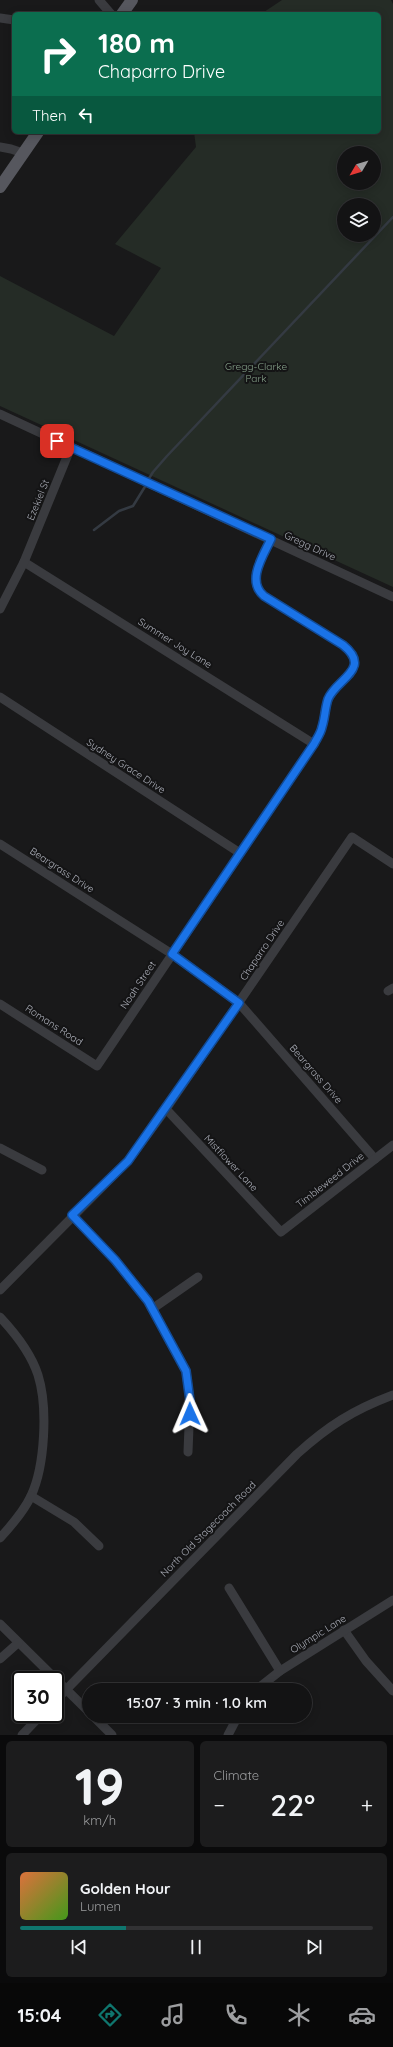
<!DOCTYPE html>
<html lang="en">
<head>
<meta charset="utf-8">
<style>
  :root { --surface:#131314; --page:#1c1c1d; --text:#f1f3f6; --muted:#9d9ea0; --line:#323234; --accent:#0f766e }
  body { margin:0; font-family:Quicksand,sans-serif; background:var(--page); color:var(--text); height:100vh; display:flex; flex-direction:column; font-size:15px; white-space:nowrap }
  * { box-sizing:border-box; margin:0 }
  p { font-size:13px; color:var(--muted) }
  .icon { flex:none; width:22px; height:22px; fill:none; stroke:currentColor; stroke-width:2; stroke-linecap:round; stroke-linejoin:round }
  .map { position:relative; height:1735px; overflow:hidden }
  .panel { display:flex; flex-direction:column; gap:6px; padding:6px; background:#0a0a0b; flex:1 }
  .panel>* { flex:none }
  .guide { position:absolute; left:12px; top:12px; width:369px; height:122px; border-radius:6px; box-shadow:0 2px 10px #0003,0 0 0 1px var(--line); background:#0b6e4f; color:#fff; overflow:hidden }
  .needle { width:26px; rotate:232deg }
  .controls { position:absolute; left:337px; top:146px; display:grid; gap:8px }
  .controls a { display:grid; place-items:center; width:44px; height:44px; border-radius:50%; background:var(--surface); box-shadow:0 2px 10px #0003,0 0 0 1px var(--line); font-size:20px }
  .speed { position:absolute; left:12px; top:1671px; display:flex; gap:8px; font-size:20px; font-weight:700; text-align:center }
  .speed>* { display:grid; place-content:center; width:52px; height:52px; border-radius:50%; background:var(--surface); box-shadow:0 2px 10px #0003,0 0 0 1px var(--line); line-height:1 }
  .speed .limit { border:2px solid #111; border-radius:6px; background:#fff; color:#111 }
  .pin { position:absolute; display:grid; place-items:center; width:34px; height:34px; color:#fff; margin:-17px; border-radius:8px; box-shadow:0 2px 6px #0006 }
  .me { position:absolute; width:44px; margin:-22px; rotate:359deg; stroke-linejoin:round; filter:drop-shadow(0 0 3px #0008) }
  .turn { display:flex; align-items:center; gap:14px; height:84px; padding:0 20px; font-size:18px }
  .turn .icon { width:52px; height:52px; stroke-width:2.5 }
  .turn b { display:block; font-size:28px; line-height:34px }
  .then { display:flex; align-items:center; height:38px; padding:0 20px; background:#0003; gap:8px; font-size:15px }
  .big { font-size:30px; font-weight:600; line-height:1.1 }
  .panel .card { flex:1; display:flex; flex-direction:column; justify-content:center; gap:6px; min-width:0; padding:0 14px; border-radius:6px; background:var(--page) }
  .panel .dial { align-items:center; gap:0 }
  .dial b { font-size:52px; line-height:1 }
  .song { display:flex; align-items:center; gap:12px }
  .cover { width:48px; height:48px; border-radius:6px; background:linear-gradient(135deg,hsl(20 70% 55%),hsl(100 70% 35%)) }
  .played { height:4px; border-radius:2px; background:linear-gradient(90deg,var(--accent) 30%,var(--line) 30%) }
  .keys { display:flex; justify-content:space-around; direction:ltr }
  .heat { display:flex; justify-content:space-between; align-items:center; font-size:22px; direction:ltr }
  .panel .tiles { flex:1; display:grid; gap:6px; grid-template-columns:1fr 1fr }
  .card:last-child { grid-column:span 2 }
  .trip { position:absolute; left:82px; top:1683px; width:230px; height:40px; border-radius:20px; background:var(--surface); box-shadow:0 2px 10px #0003,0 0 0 1px var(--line); font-weight:600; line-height:40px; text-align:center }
  .tab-bar { display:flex; height:64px; justify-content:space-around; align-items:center; background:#080808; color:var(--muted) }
  .tab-bar .icon { width:28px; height:28px }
  .tab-bar .selected { color:var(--accent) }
  .tab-bar b { font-size:18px; color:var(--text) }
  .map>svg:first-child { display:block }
  .green { fill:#252c26; fill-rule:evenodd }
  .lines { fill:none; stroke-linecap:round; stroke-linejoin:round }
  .stream { stroke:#343a42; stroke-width:2.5 }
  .minor { stroke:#3a3b3f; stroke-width:9 }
  .major { stroke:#56575e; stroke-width:12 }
  .route-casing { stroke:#114b97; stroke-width:10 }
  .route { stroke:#1a73e8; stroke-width:7 }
  .labels { text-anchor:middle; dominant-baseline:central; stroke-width:4; stroke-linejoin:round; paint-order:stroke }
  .park-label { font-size:10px; fill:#86a18a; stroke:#141415 }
  .street-label { font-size:10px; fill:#acafb9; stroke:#141415 }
</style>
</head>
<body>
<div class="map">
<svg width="393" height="1735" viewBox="0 0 393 1735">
  <rect width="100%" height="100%" fill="#19191a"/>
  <path class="green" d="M282,0h109l2,4v583l-393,-181v-130l114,60 47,-68 -46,-24 81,-97 -2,-15h185v-118h-118zM344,153h30v30h-30zM344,205h30v30h-30z"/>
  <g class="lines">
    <g class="stream">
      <path d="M148,480l5,-8 14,-16 226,-239"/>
      <path d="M94,530l25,-19 14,-5 13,-21"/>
    </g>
    <g class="minor">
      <path d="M99,0l12,14"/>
      <path d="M0,18l14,2"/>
      <path d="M0,147l11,2 12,4"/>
      <path d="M0,414l393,183"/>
      <path d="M24,562l290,182"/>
      <path d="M0,609l24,-47 47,-115"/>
      <path d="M0,697l240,156"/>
      <path d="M0,844l172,110 67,49 136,156"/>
      <path d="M388,991l5,-3"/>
      <path d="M0,1004l97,62 217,-322c3,-6 7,-11 8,-17 3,-9 3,-19 6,-27 8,-21 45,-31 15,-55l-79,-49c-18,-15 -1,-40 7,-57"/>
      <path d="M166,1109l115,123 112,-87"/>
      <path d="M0,1148l42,22"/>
      <path d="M72,1215l43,45 33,41 38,70 4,30 -2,51"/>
      <path d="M0,1290l128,-129 38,-52 186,-272 41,27"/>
      <path d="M152,1309l46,-32"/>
      <path d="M0,1317c15,16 31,36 38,58 10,32 7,91 -7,121 -7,15 -20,30 -31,42"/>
      <path d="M31,1496l43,26 25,24"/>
      <path d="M229,1588l51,83"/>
      <path d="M0,1624l89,88"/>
      <path d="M344,1630l22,31 27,30"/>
      <path d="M0,1659l18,-16"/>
      <path d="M256,1690l24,-19 113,-71"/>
      <path d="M55,1701l242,-247c31,-28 56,-44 96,-59"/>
      <path d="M93,1716l19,19"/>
      <path d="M22,1735l20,-21"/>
      <path d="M228,1735l10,-19"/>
    </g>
    <g class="major">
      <path d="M122,14l10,-14"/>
      <path d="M0,187l38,-55"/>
    </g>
  </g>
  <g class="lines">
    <g class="route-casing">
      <path id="route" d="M57,441l214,98c-8,17 -25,42 -7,57l79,49c30,24 -7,34 -15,54 -3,9 -3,19 -6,28 -1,6 -5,11 -8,17l-142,210 67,49 -111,158 -56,54 43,45 33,41 38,70 4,30v13"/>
    </g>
    <use href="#route" class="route"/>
  </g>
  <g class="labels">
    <g class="park-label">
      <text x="256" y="366">Gregg-Clarke<tspan x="256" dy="12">Park</tspan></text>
    </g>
    <g class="street-label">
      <text transform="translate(38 500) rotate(-68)">Ezekiel St</text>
      <text transform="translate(310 546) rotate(25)">Gregg Drive</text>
      <text transform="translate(175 643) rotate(32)">Summer Joy Lane</text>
      <text transform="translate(126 766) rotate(33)">Sydney Grace Drive</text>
      <text transform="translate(62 870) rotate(33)">Beargrass Drive</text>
      <text transform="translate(262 950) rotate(-56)">Chaparro Drive</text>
      <text transform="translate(138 985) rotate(-56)">Noah Street</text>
      <text transform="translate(54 1025) rotate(33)">Romans Road</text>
      <text transform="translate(316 1074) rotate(49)">Beargrass Drive</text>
      <text transform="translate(231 1163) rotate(47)">Mistflower Lane</text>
      <text transform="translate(330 1180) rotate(-38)">Timbleweed Drive</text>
      <text transform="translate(208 1529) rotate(-45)">North Old Stagecoach Road</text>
      <text transform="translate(318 1634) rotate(-32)">Olympic Lane</text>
    </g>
  </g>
</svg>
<div class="controls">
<a><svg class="needle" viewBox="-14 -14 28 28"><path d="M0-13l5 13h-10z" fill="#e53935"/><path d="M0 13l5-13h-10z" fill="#9d9ea0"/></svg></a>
<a><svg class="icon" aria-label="layers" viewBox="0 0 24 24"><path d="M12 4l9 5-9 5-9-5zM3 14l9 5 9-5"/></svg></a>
</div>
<div class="speed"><div class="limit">30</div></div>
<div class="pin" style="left:57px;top:441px;background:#d93025"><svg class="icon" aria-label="arrive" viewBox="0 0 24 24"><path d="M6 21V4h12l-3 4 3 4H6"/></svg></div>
<svg class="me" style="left:190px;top:1414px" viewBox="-20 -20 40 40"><path d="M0-17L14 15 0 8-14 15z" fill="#1a73e8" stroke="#fff" stroke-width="4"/></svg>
<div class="trip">15:07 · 3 min · 1.0 km</div>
<div class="guide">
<div class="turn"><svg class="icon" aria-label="right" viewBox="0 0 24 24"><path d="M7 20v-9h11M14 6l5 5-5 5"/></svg><div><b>180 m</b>Chaparro Drive</div></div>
<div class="then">Then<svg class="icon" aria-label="left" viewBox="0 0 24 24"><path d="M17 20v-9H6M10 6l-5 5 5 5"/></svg></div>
</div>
</div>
<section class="panel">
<div class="tiles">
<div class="card dial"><b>19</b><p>km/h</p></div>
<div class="card"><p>Climate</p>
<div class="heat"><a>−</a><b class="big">22°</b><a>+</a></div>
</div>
<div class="card">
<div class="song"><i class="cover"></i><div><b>Golden Hour</b><p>Lumen</p></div></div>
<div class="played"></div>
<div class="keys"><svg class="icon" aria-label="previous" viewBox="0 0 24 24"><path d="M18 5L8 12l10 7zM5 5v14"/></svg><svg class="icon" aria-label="pause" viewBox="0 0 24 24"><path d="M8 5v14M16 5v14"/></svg><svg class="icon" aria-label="next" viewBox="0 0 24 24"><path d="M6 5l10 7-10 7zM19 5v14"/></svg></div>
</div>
</div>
</section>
<nav class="tab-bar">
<b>15:04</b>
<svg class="icon selected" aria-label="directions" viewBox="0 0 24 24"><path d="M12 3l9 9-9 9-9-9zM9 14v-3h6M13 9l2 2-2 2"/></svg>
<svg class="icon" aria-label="music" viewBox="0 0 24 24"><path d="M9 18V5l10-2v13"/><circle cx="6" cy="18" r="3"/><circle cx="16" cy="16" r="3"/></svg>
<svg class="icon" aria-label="phone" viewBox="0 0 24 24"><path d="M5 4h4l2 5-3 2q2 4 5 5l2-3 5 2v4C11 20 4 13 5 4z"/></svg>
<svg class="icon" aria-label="climate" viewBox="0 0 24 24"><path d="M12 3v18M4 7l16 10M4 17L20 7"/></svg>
<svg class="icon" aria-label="car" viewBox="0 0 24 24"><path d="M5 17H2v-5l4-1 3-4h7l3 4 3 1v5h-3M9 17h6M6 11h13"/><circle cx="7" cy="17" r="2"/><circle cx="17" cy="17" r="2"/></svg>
</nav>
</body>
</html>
